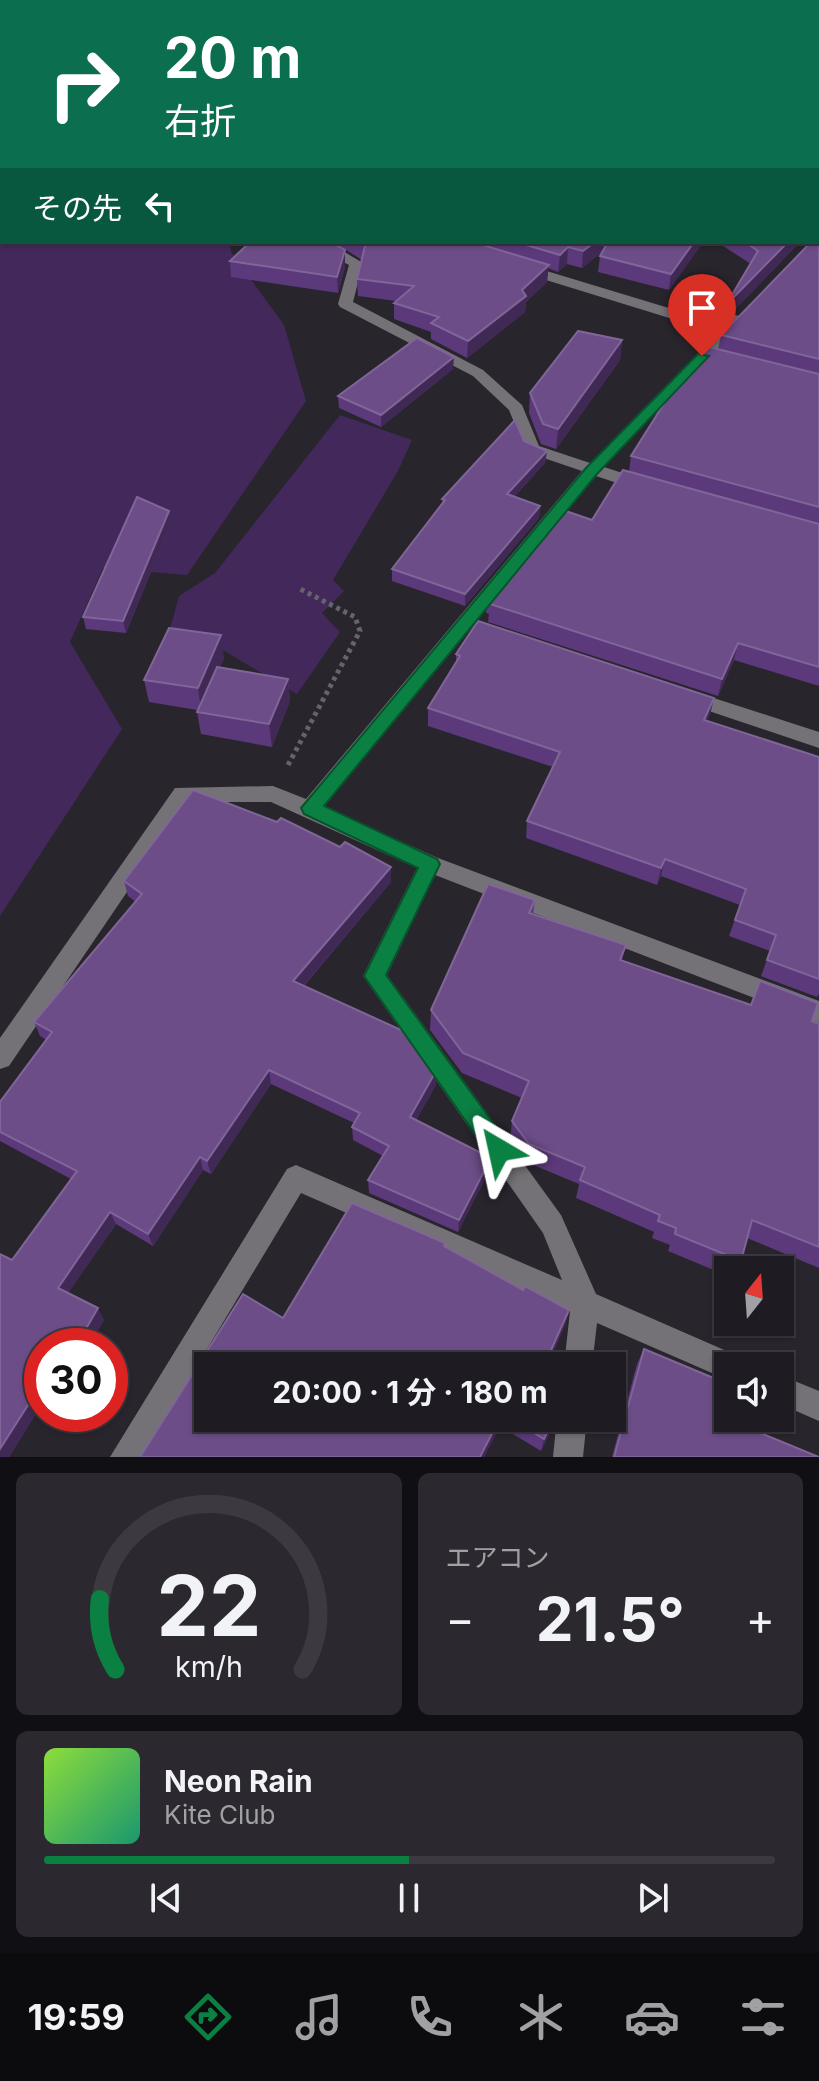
<!DOCTYPE html>
<html lang="ja">
<head>
<meta charset="utf-8">
<style>
  :root { --surface:#1e1c22; --page:#2b292f; --text:#f1f3f6; --muted:#a1a1a5; --line:#3c3a40; --accent:#0b8043 }
  body { margin:0; font-family:Inter,"Noto Sans JP",sans-serif; background:var(--page); color:var(--text); height:100vh; display:flex; flex-direction:column; font-size:30px; white-space:nowrap }
  * { box-sizing:border-box; margin:0 }
  p { font-size:26px; color:var(--muted) }
  .icon { flex:none; width:44px; height:44px; fill:none; stroke:currentColor; stroke-width:2; stroke-linecap:round; stroke-linejoin:round }
  .map { position:relative; height:1457px; overflow:hidden }
  .drawer { display:flex; flex-direction:column; gap:16px; padding:16px; background:#100f13; flex:1 }
  .drawer>* { flex:none }
  .top-card { position:absolute; left:0px; top:0px; width:820px; height:244px; box-shadow:0 2px 6px #0004,0 0 0 2px var(--line); background:#0b6e4f; color:#fff; overflow:hidden }
  .needle { width:52px; rotate:17deg }
  .controls { position:absolute; left:714px; top:1256px; display:grid; gap:16px }
  .controls a { display:grid; place-items:center; width:80px; height:80px; border-radius:0px; background:var(--surface); box-shadow:0 2px 6px #0004,0 0 0 2px var(--line); font-size:40px }
  .speed { position:absolute; left:24px; top:1328px; display:flex; gap:16px; font-size:40px; font-weight:700; text-align:center }
  .speed>* { display:grid; place-content:center; width:104px; height:104px; border-radius:50%; background:var(--surface); box-shadow:0 2px 6px #0004,0 0 0 2px var(--line); line-height:1 }
  .speed .limit { border:12px solid #d22; background:#fff; color:#111 }
  .pin { position:absolute; display:grid; place-items:center; width:68px; height:68px; color:#fff; margin:-82px -34px; border-radius:50% 50% 50% 0; rotate:-45deg; box-shadow:0 0 8px #0007 }
  .pin .icon { rotate:45deg }
  .me { position:absolute; width:88px; margin:-44px; rotate:324deg; stroke-linejoin:round; filter:drop-shadow(0 0 6px #0008) }
  .turn { display:flex; align-items:center; gap:28px; height:168px; padding:0 32px; font-size:36px }
  .turn .icon { width:104px; height:104px; stroke-width:2.5 }
  .turn b { display:block; font-size:56px; line-height:68px }
  .then { display:flex; align-items:center; height:76px; padding:0 32px; background:#0003; gap:16px; font-size:30px }
  .big { font-size:60px; font-weight:700; line-height:1.1 }
  .drawer .widget { flex:1; display:flex; flex-direction:column; justify-content:center; gap:12px; min-width:0; padding:0 28px; border-radius:12px; background:var(--page) }
  .drawer .dial { align-items:center; gap:0 }
  .dial svg { height:208px; overflow:visible; fill:none; stroke:var(--line); stroke-width:7; stroke-linecap:round; text-anchor:middle }
  .dial text { fill:var(--text); stroke:none }
  .song { display:flex; align-items:center; gap:24px }
  .cover { width:96px; height:96px; border-radius:12px; background:linear-gradient(135deg,hsl(90 70% 55%),hsl(160 70% 35%)) }
  .played { height:8px; border-radius:4px; background:linear-gradient(90deg,var(--accent) 50%,var(--line) 50%) }
  .keys { display:flex; justify-content:space-around; direction:ltr }
  .heat { display:flex; justify-content:space-between; align-items:center; font-size:44px; direction:ltr }
  .drawer .tiles { flex:1; display:grid; gap:16px; grid-template-columns:1fr 1fr }
  .widget:last-child { grid-column:span 2 }
  .trip { position:absolute; left:194px; top:1352px; width:432px; height:80px; border-radius:0px; background:var(--surface); box-shadow:0 2px 6px #0004,0 0 0 2px var(--line); font-weight:700; line-height:80px; text-align:center }
  .menu { display:flex; height:128px; justify-content:space-around; align-items:center; background:#0c0b0e; color:var(--muted) }
  .menu .icon { width:56px; height:56px }
  .menu .on { color:var(--accent) }
  .menu b { font-size:36px; color:var(--text) }
  .map>svg:first-child { display:block }
  .green { fill:#43295b }
  .lines { fill:none; stroke-linecap:round; stroke-linejoin:round }
  .path { stroke:#66646b; stroke-width:5; stroke-dasharray:4 4; stroke-linecap:butt }
  .minor { fill:#747276; fill-rule:evenodd }
  .wall { fill:#5c397b }
  .shaded-wall { fill:#412956 }
  .building { fill:#6c4d88; stroke:#806698; stroke-width:2 }
  .route { fill:#0b8043; stroke:#07532c; stroke-width:2 }
</style>
</head>
<body>
<div class="map">
<svg width="819" height="1457" viewBox="0 0 819 1457">
  <rect width="100%" height="100%" fill="#28252d"/>
  <g class="green">
    <path d="M0,0l235,2h-233v240h228l1,10 53,73 22,76 -119,174 -84,-7 -33,74 52,87 -122,187z"/>
    <path d="M340,415l72,25 -14,31 -65,109 11,11 -22,22 18,19 -43,62 -81,-48 -48,-10 11,-40 36,-23z"/>
  </g>
  <g class="lines">
    <path class="path" d="M288,765l72,-134 -5,-14 -55,-28"/>
    <g class="minor">
      <path d="M325,242h14l-3,5 27,16 -10,39 130,68 39,35 17,41 51,17 128,-130 -198,-61v-6h10l195,59 10,-10 12,3 -143,149 46,15v8h-12l-42,-14 -272,331 114,51 381,143v22l-384,-148 -48,100 174,240 35,79 142,62 4,10h-14v14l-131,-57 -5,43h-28l6,-55 -269,-118 -159,264h-32l177,-288 9,-4 266,115 -19,-47 -180,-257 54,-108 -146,-66h-83l-179,264 -9,3v-31l175,-250 98,-2 33,13 276,-328 -56,-19 -17,-42 -36,-34 -133,-69 -2,-3 11,-39 -25,-13z"/>
      <path d="M689,690l130,42v16l-137,-46 -3,-5z"/>
      <path d="M780,1375l39,16v30l-39,-17z"/>
      <path d="M557,1418h30l-4,39h-30z"/>
    </g>
  </g>
  <g class="wall">
    <path d="M331,0h488v686l-85,-26 -16,36 -230,-74 1,-8 -3,-1 1,-17 105,-76 37,-48 2,-16 87,-106 3,-15 97,-93v-240h-487z"/>
    <path d="M339,242h364l-34,48 -71,-18 2,-16 3,-5 -21,17 -15,-4 -9,8 -10,-4 -1,14 -21,20 -1,10 -58,46 -36,-19v-7l-37,-13v-16l2,-2 -38,-5 -1,-17 5,-19 -22,-14z"/>
    <path d="M717,242h83l-77,80 3,-17 25,-41z"/>
    <path d="M230,261l115,6 -7,26 -107,-16z"/>
    <path d="M622,340l-2,20 -64,89 -15,-5 -12,-31 1,-20z"/>
    <path d="M453,369l-72,58 -42,-19 -1,-12z"/>
    <path d="M524,441l23,10 -2,12 -31,34 26,9 -1,12 -74,88 -73,-25v-12l50,-65v-5z"/>
    <path d="M169,511l2,12 -45,110 -40,-4 -3,-12z"/>
    <path d="M456,654l258,44 -7,23 112,36v237l-2,3 -56,-21 9,-25 -41,-15 11,-31 -79,-29 -4,9 -131,-47 1,-17 26,-54 -125,-41v-18l28,-46z"/>
    <path d="M224,658l-4,9 68,12 2,22 -18,46 -71,-13 -4,-22v-2l-48,-8 -5,-22z"/>
    <path d="M340,847l51,20v15l-87,104 132,85v14l-20,35 73,51 -31,61 -89,-39 -1,-13 15,-24 -30,-16 -1,-13 2,-4 -83,-39 -60,90 -8,-4 -50,76 -37,-22 -48,69 36,27 -16,26h-46v68h29l-10,16 -26,-15 -26,42 3,-197 59,-81 -71,-38v-39l46,-62 -6,-4 -6,-14 102,-120 -8,-6 -4,-15z"/>
    <path d="M535,900l-2,14 93,31 -4,15 129,45 68,19v244l-72,-30 -6,23 -5,9h-8v6l-60,-25 2,-6 -18,-7 2,-6 -78,-34 3,-14 -53,-22 -16,-23 2,-18 10,-23 -60,-25 -32,-43 1,-20z"/>
    <path d="M352,1203l93,40v4l78,43 2,-4 44,24 -4,15 -18,41h-339v52h349l-16,33 -41,-25 -16,31h-344l103,-163 40,24z"/>
    <path d="M644,1349l80,69 95,39h-207l25,-93z"/>
  </g>
  <g class="shaded-wall">
    <path d="M595,242h19l-32,26 1,-17z"/>
    <path d="M694,242h9l-34,48 2,-16z"/>
    <path d="M788,242h12l-77,80 3,-17z"/>
    <path d="M568,247l-1,17 -9,8 2,-17z"/>
    <path d="M345,250v17l-7,26 -1,-16z"/>
    <path d="M549,265l-2,17 -21,20 -1,10 -58,46 1,-17z"/>
    <path d="M622,340l-2,20 -64,89 2,-20z"/>
    <path d="M454,357l-1,12 -72,58v-12z"/>
    <path d="M547,451l-2,12 -39,43 1,-12z"/>
    <path d="M540,506l-1,12 -74,88v-12z"/>
    <path d="M169,511l2,12 -45,110 -3,-12z"/>
    <path d="M221,635l3,23 -23,52 -3,-22z"/>
    <path d="M738,643l-4,17 -16,36 4,-17z"/>
    <path d="M288,679l2,22 -18,46 -3,-23z"/>
    <path d="M714,698l-4,17 -10,22 4,-17z"/>
    <path d="M665,859l-4,17 -4,9 4,-17z"/>
    <path d="M391,867v15l-96,114 -2,-15z"/>
    <path d="M269,1070l2,14 -60,90 -4,-13z"/>
    <path d="M436,1071v14l-26,46v-14z"/>
    <path d="M200,1157l3,13 -50,76 -5,-12z"/>
    <path d="M491,1158l-2,13 -31,61 1,-12z"/>
    <path d="M110,1212l6,12 -52,75 -6,-11z"/>
    <path d="M98,1308l6,12 -16,26h-12z"/>
    <path d="M569,1310l-4,15 -18,41h-3z"/>
    <path d="M28,1405l7,10 -26,42h-9v-8z"/>
    <path d="M58,1414h13l-10,16 -7,-10z"/>
    <path d="M500,1418h1l-1,8 -16,31h-4z"/>
    <path d="M554,1418h3l-16,33 3,-12z"/>
  </g>
  <g class="building">
    <path d="M351,0h468v224l-1,-222h-464l1,-2z"/>
    <path d="M819,234v125l-98,-24 90,-93h7z"/>
    <path d="M250,242h81l14,8 -8,27 -107,-16z"/>
    <path d="M360,242h113l76,23 -27,25 4,6 -58,45 -37,-18 8,-6 -45,-14 20,-17 -57,-7 8,-33z"/>
    <path d="M516,242h79l-12,9 -15,-4 -8,8z"/>
    <path d="M608,242h86l-23,32 -71,-18z"/>
    <path d="M745,242h43l-62,63 32,-54z"/>
    <path d="M578,331l44,9 -64,89 -15,-5 -13,-31z"/>
    <path d="M417,338l37,19 -73,58 -43,-19z"/>
    <path d="M709,347l110,27v133l-188,-51 49,-78z"/>
    <path d="M515,420l9,21 23,10 -40,43 33,12 -75,88 -73,-25 53,-69 -3,-1z"/>
    <path d="M623,470l196,54v143l-81,-24 -16,36 -232,-75 4,-6 -7,-2 73,-87 32,11z"/>
    <path d="M137,497l32,14 -46,110 -40,-4z"/>
    <path d="M478,621l236,77 -10,22 115,37v222l-52,-19 9,-25 -41,-15 11,-31 -81,-30 -4,9 -134,-47 33,-69 -132,-44 32,-52 -4,-2z"/>
    <path d="M169,628l52,7 -23,53 -54,-8z"/>
    <path d="M217,667l71,12 -19,45 -72,-12z"/>
    <path d="M193,790l84,32 4,-4 59,29 5,-5 46,25 -98,114 117,53 26,37 -26,46 81,41 -32,62 -91,-40 21,-34 -37,-19 8,-14 -91,-43 -62,91 -7,-4 -52,77 -38,-22 -52,76 40,20 -22,38h-34v67l-14,-8 -28,44v-195l12,6 65,-89 -77,-39v-30l52,-70 -18,-10 108,-128 -18,-13z"/>
    <path d="M488,884l47,16 -6,13 97,32 -6,15 131,45 9,-24 58,22 -6,18 7,3v223l-67,-27 -11,41 -66,-27 1,-6 -18,-7 2,-6 -80,-35 5,-13 -56,-23 -17,-23 17,-40 -66,-28 -32,-43z"/>
    <path d="M352,1203l93,40 -1,3 79,44 2,-4 44,24 -25,56h-336v52h292l-20,39h-340l103,-163 40,24z"/>
    <path d="M644,1349l84,35v15l-4,19 95,39h-205z"/>
    <path d="M44,1414h14l-4,6z"/>
    <path d="M510,1418h44l-10,21z"/>
  </g>
  <path class="route" d="M698,354l11,2 -112,118 -273,332 113,53 3,5 -54,111 121,167 3,8 -3,7 -8,4 -8,-4 -127,-181 54,-108 -114,-54 -3,-6 285,-340z"/>
</svg>
<div class="controls">
<a><svg class="needle" viewBox="-14 -14 28 28"><path d="M0-13l5 13h-10z" fill="#e53935"/><path d="M0 13l5-13h-10z" fill="#a1a1a5"/></svg></a>
<a><svg class="icon" aria-label="sound" viewBox="0 0 24 24"><path d="M4 9h4l5-4v14l-5-4H4zM17 9q2 3 0 6"/></svg></a>
</div>
<div class="speed"><div class="limit">30</div></div>
<div class="pin" style="left:702px;top:356px;background:#d93025"><svg class="icon" aria-label="arrive" viewBox="0 0 24 24"><path d="M6 21V4h12l-3 4 3 4H6"/></svg></div>
<svg class="me" style="left:499px;top:1150px" viewBox="-20 -20 40 40"><path d="M0-17L14 15 0 8-14 15z" fill="#0b8043" stroke="#fff" stroke-width="4"/></svg>
<div class="trip">20:00 · 1 分 · 180 m</div>
<div class="top-card">
<div class="turn"><svg class="icon" aria-label="right" viewBox="0 0 24 24"><path d="M7 20v-9h11M14 6l5 5-5 5"/></svg><div><b>20 m</b>右折</div></div>
<div class="then">その先<svg class="icon" aria-label="left" viewBox="0 0 24 24"><path d="M17 20v-9H6M10 6l-5 5 5 5"/></svg></div>
</div>
</div>
<section class="drawer">
<div class="tiles">
<div class="widget dial"><svg viewBox="0 0 100 80">
<path d="M14 69A42 42 0 1 1 86 69"/>
<path d="M14 69A42 42 0 0 1 8 42" stroke="#0b8043"/>
<text x="50" y="56" font-size="32" font-weight="700">22</text>
<text x="50" y="72" font-size="11">km/h</text>
</svg></div>
<div class="widget"><p>エアコン</p>
<div class="heat"><a>−</a><b class="big">21.5°</b><a>+</a></div>
</div>
<div class="widget">
<div class="song"><i class="cover"></i><div><b>Neon Rain</b><p>Kite Club</p></div></div>
<div class="played"></div>
<div class="keys"><svg class="icon" aria-label="previous" viewBox="0 0 24 24"><path d="M18 5L8 12l10 7zM5 5v14"/></svg><svg class="icon" aria-label="pause" viewBox="0 0 24 24"><path d="M8 5v14M16 5v14"/></svg><svg class="icon" aria-label="next" viewBox="0 0 24 24"><path d="M6 5l10 7-10 7zM19 5v14"/></svg></div>
</div>
</div>
</section>
<nav class="menu">
<b>19:59</b>
<svg class="icon on" aria-label="directions" viewBox="0 0 24 24"><path d="M12 3l9 9-9 9-9-9zM9 14v-3h6M13 9l2 2-2 2"/></svg>
<svg class="icon" aria-label="music" viewBox="0 0 24 24"><path d="M9 18V5l10-2v13"/><circle cx="6" cy="18" r="3"/><circle cx="16" cy="16" r="3"/></svg>
<svg class="icon" aria-label="phone" viewBox="0 0 24 24"><path d="M5 4h4l2 5-3 2q2 4 5 5l2-3 5 2v4C11 20 4 13 5 4z"/></svg>
<svg class="icon" aria-label="climate" viewBox="0 0 24 24"><path d="M12 3v18M4 7l16 10M4 17L20 7"/></svg>
<svg class="icon" aria-label="car" viewBox="0 0 24 24"><path d="M5 17H2v-5l4-1 3-4h7l3 4 3 1v5h-3M9 17h6M6 11h13"/><circle cx="7" cy="17" r="2"/><circle cx="17" cy="17" r="2"/></svg>
<svg class="icon" aria-label="filters" viewBox="0 0 24 24"><path d="M4 7h16M4 17h16"/><circle cx="9" cy="7" r="2"/><circle cx="15" cy="17" r="2"/></svg>
</nav>
</body>
</html>
